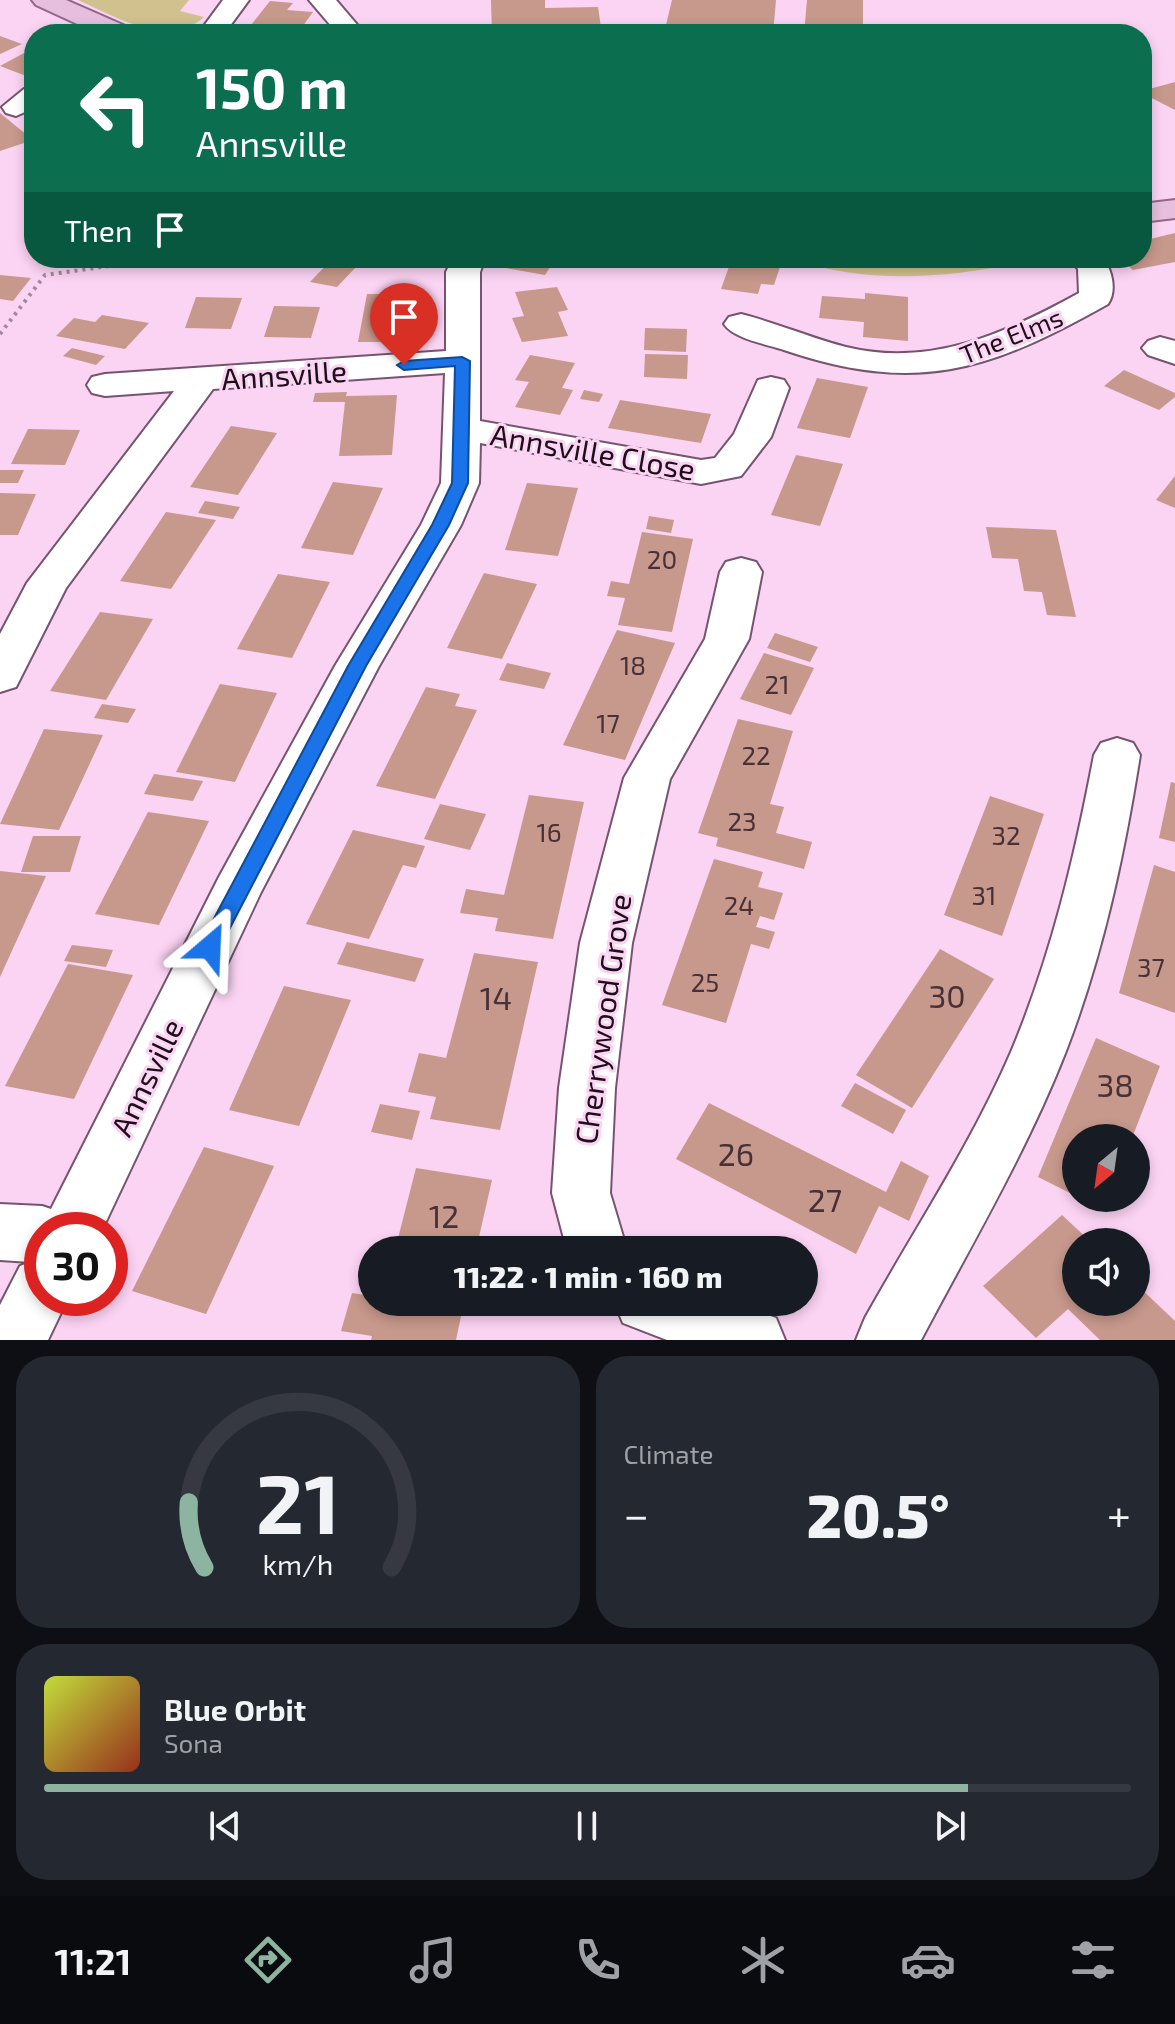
<!DOCTYPE html>
<html lang="en">
<head>
<meta charset="utf-8">
<style>
  :root { --surface:#171b24; --page:#242831; --text:#f1f3f6; --muted:#9ea1a6; --line:#363941; --accent:#8cb4a0 }
  body { margin:0; font-family:"Exo 2",sans-serif; background:var(--page); color:var(--text); height:100vh; display:flex; flex-direction:column; font-size:30px; white-space:nowrap }
  * { box-sizing:border-box; margin:0 }
  p { font-size:26px; color:var(--muted) }
  .icon { flex:none; width:44px; height:44px; fill:none; stroke:currentColor; stroke-width:2; stroke-linecap:round; stroke-linejoin:round }
  .map { position:relative; height:1340px; overflow:hidden }
  .sheet { display:flex; flex-direction:column; gap:16px; padding:16px; background:#0d0f14; flex:1 }
  .sheet>* { flex:none }
  .top-card { position:absolute; left:24px; top:24px; width:1128px; height:244px; border-radius:32px; box-shadow:0 4px 12px #0003; background:#0b6e4f; color:#fff; overflow:hidden }
  .needle { width:52px; rotate:209deg }
  .buttons { position:absolute; left:1062px; top:1124px; display:grid; gap:16px }
  .buttons a { display:grid; place-items:center; width:88px; height:88px; border-radius:50%; background:var(--surface); box-shadow:0 4px 12px #0003; font-size:40px }
  .speed { position:absolute; left:24px; top:1212px; display:flex; gap:16px; font-size:40px; font-weight:700; text-align:center }
  .speed>* { display:grid; place-content:center; width:104px; height:104px; border-radius:50%; background:var(--surface); box-shadow:0 4px 12px #0003; line-height:1 }
  .speed .limit { border:12px solid #d22; background:#fff; color:#111 }
  .pin { position:absolute; display:grid; place-items:center; width:68px; height:68px; color:#fff; margin:-82px -34px; border-radius:50% 50% 50% 0; rotate:-45deg; box-shadow:0 0 8px #0007 }
  .pin .icon { rotate:45deg }
  .me { position:absolute; width:88px; margin:-44px; rotate:26deg; stroke-linejoin:round; filter:drop-shadow(0 0 6px #0008) }
  .turn { display:flex; align-items:center; gap:28px; height:168px; padding:0 40px; font-size:36px }
  .turn .icon { width:104px; height:104px; stroke-width:2.5 }
  .turn b { display:block; font-size:56px; line-height:68px }
  .then { display:flex; align-items:center; height:76px; padding:0 40px; background:#0003; gap:16px; font-size:30px }
  .big { font-size:60px; font-weight:800; line-height:1.1 }
  .sheet .widget { flex:1; display:flex; flex-direction:column; justify-content:center; gap:12px; min-width:0; padding:0 28px; border-radius:32px; background:var(--page) }
  .sheet .dial { align-items:center; gap:0 }
  .dial svg { height:208px; overflow:visible; fill:none; stroke:var(--line); stroke-width:7; stroke-linecap:round; text-anchor:middle }
  .dial text { fill:var(--text); stroke:none }
  .song { display:flex; align-items:center; gap:24px }
  .cover { width:96px; height:96px; border-radius:12px; background:linear-gradient(135deg,hsl(70 70% 55%),hsl(10 70% 35%)) }
  .played { height:8px; border-radius:4px; background:linear-gradient(90deg,var(--accent) 85%,var(--line) 85%) }
  .keys { display:flex; justify-content:space-around; direction:ltr }
  .heat { display:flex; justify-content:space-between; align-items:center; font-size:44px; direction:ltr }
  .sheet .tiles { flex:1; display:grid; gap:16px; grid-template-columns:1fr 1fr }
  .widget:last-child { grid-column:span 2 }
  .trip { position:absolute; left:358px; top:1236px; width:460px; height:80px; border-radius:40px; background:var(--surface); box-shadow:0 4px 12px #0003; font-weight:800; line-height:80px; text-align:center }
  .menu { display:flex; height:128px; justify-content:space-around; align-items:center; background:#090b0e; color:var(--muted) }
  .menu .icon { width:56px; height:56px }
  .menu .active { color:var(--accent) }
  .menu b { font-size:36px; color:var(--text) }
  .map>svg:first-child { display:block }
  .green { fill:#d0c18f }
  .building { fill:#c7988c }
  .lines { fill:none; stroke-linecap:round; stroke-linejoin:round }
  .minor-casing { stroke:#76546f; stroke-width:4 }
  .major-casing { stroke:#93668a; stroke-width:4 }
  .path { stroke:#a4879e; stroke-width:4; stroke-dasharray:3 5; stroke-linecap:butt }
  .minor { fill:#fff; fill-rule:evenodd }
  .major { fill:#e5bfdd; fill-rule:evenodd }
  .route { fill:#1a73e8; stroke:#114b97; stroke-width:2 }
  .labels { text-anchor:middle; dominant-baseline:central; stroke-width:6; stroke-linejoin:round; paint-order:stroke }
  .far-street-label { font-size:26px; fill:#1d0f1a; stroke:#fbd3f3 }
  .number-label { font-size:26px; fill:#483136 }
  .street-label { font-size:30px; fill:#1d0f1a; stroke:#fbd3f3 }
  .near-number-label { font-size:32px; fill:#483136 }
</style>
</head>
<body>
<div class="map">
<svg width="1175" height="1340" viewBox="0 0 1175 1340">
  <rect width="100%" height="100%" fill="#fbd3f3"/>
  <g class="green">
    <path d="M78,0h111l-9,11 24,6c-36,32 -90,-1 -126,-17z"/>
    <path d="M788,258h247l1,1c-84,19 -165,27 -248,-1z"/>
  </g>
  <g class="building">
    <path d="M491,0h54v8l53,-1 4,27h-110z"/>
    <path d="M672,0h104l-3,34 -109,-1z"/>
    <path d="M807,0h56v34h-59z"/>
    <path d="M270,1l23,2 -6,7 26,2 -16,22h-53z"/>
    <path d="M0,36l22,8 -22,10z"/>
    <path d="M24,53l10,3v23l-34,-13z"/>
    <path d="M1175,82v28l-33,-17v-2z"/>
    <path d="M0,113l33,27 -33,11z"/>
    <path d="M1175,233v29l-42,8 -14,-12h23v-17z"/>
    <path d="M500,258h56l-11,17 -51,-9z"/>
    <path d="M330,261l26,6 -19,20 -27,-5z"/>
    <path d="M731,261l49,6 -6,18 -13,-1 -3,10 -37,-5z"/>
    <path d="M0,275l31,3 -18,23 -13,-2z"/>
    <path d="M557,287l11,23 -10,2 10,24 -46,6 -10,-24 12,-2 -9,-24z"/>
    <path d="M865,293l43,4v44l-45,-4 1,-15 -45,-4 3,-22 43,3z"/>
    <path d="M367,294h40l-7,48h-42z"/>
    <path d="M196,297l46,1 -11,31 -46,-1z"/>
    <path d="M274,306l46,1 -9,31 -47,-1z"/>
    <path d="M102,315l47,8 -24,26 -69,-13 18,-18 21,4z"/>
    <path d="M645,328l42,1 -1,23 -42,-2z"/>
    <path d="M72,348l33,8 -9,9 -33,-9z"/>
    <path d="M645,354l43,1 -1,24 -43,-2z"/>
    <path d="M530,355l45,8 -13,25 11,2 -13,25 -45,-8 14,-25 -14,-2z"/>
    <path d="M1124,370l51,23v4l-16,13 -55,-24z"/>
    <path d="M817,378l51,9 -18,51 -53,-10z"/>
    <path d="M584,390l19,4 -4,8 -19,-3z"/>
    <path d="M347,392l-1,4 51,-1 -5,60 -53,1 6,-54h-32l2,-9z"/>
    <path d="M620,400l45,7 46,7 -10,29 -93,-15z"/>
    <path d="M231,426l46,7 -39,62 -48,-8z"/>
    <path d="M28,429l52,1 -15,35 -54,-1z"/>
    <path d="M796,455l47,9 -23,62 -49,-11z"/>
    <path d="M0,470h24l-6,13h-18z"/>
    <path d="M1175,476v32l-19,-8z"/>
    <path d="M333,482l50,6 -30,67 -52,-7z"/>
    <path d="M527,483l51,5 -20,68 -53,-6z"/>
    <path d="M0,493l36,1 -18,41h-18z"/>
    <path d="M205,501l35,6 -7,12 -35,-6z"/>
    <path d="M166,512l50,8 -45,69 -51,-8z"/>
    <path d="M649,516l25,4 -3,13 -25,-4z"/>
    <path d="M986,527l70,3 20,87 -29,-2 -5,-23 -18,-1 -6,-32 -26,-1z"/>
    <path d="M642,532l51,7 -21,93 -54,-7 7,-27 -18,-2 4,-15 18,3z"/>
    <path d="M484,573l53,11 -35,75 -55,-11z"/>
    <path d="M278,574l52,8 -38,76 -55,-9z"/>
    <path d="M100,612l53,7 -47,81 -56,-9z"/>
    <path d="M617,630l58,13 -50,117 -62,-15z"/>
    <path d="M775,633l43,14 -8,15 -43,-14z"/>
    <path d="M764,653l50,15 -23,47 -51,-16z"/>
    <path d="M507,663l44,10 -7,16 -45,-9z"/>
    <path d="M220,684l57,9 -42,89 -59,-10z"/>
    <path d="M426,687l34,7 -5,12 22,4 -42,89 -59,-13z"/>
    <path d="M102,704l34,5 -8,14 -34,-5z"/>
    <path d="M738,719l55,12 -23,73 14,3 -8,26 36,9 -8,27 -88,-23 2,-8 -20,-5z"/>
    <path d="M44,729l59,6 -44,95 -59,-6z"/>
    <path d="M154,774l49,7 -10,20 -49,-7z"/>
    <path d="M1171,782l4,1v59l-16,-4z"/>
    <path d="M529,795l55,7 -31,137 -58,-8 3,-13 -38,-5 6,-24 38,6z"/>
    <path d="M990,796l54,18 -42,122 -58,-21z"/>
    <path d="M440,804l46,10 -16,36 -46,-11z"/>
    <path d="M148,812l61,9 -50,104 -64,-11z"/>
    <path d="M353,830l72,16 -9,22 -13,-3 -34,74 -63,-15z"/>
    <path d="M33,836h48l-11,36h-49z"/>
    <path d="M714,859l49,13 -5,15 25,6 -9,27 -14,-4 -4,11 19,5 -6,17 -18,-5 -25,79 -64,-18z"/>
    <path d="M1154,865l21,7v141l-56,-20z"/>
    <path d="M0,871l46,5 -46,101z"/>
    <path d="M347,942l77,17 -9,23 -78,-18z"/>
    <path d="M72,945l41,5 -7,17 -42,-6z"/>
    <path d="M940,949l54,30 -82,129 -56,-33z"/>
    <path d="M474,953l64,9 -38,168 -70,-11 6,-22 -28,-5 11,-39 27,5z"/>
    <path d="M68,964l65,11 -59,124 -69,-13z"/>
    <path d="M284,986l67,14 -52,126 -70,-16z"/>
    <path d="M1096,1038l64,28 -28,72h-56v58l-38,-19z"/>
    <path d="M855,1083l51,27 -13,24 -52,-28z"/>
    <path d="M709,1103l177,89 15,-31 28,15 -20,45 -30,-15 -23,48 -180,-95z"/>
    <path d="M380,1104l40,7 -8,29 -41,-8z"/>
    <path d="M204,1147l70,19 -68,148 -74,-23z"/>
    <path d="M416,1168l76,12 -16,70h-81z"/>
    <path d="M1080,1198h30l-5,12z"/>
    <path d="M1062,1215l29,27h-15v60h60v-18l39,37v19h-75l-32,-31 -32,29 -53,-52z"/>
    <path d="M352,1293l20,3v6h92l-8,38h-85l1,-4 -31,-5z"/>
  </g>
  <g class="lines">
    <g class="minor-casing">
      <g id="minor">
        <path d="M223,0h26l-25,34h-26z"/>
        <path d="M309,0h27l29,34h-27z"/>
        <path d="M34,87v21l-18,8 -10,-3 -4,-6 22,-18z"/>
        <path d="M453,258h32l-5,14v149l221,39 14,-2 19,-24 24,-54 13,-3 13,3 5,8 -18,49 -30,39 -40,8 -221,-41 -1,40 -18,42 -82,141 -118,226 -159,338h-60v68h26l-20,42h-48v-35l20,-39 10,-4 -30,-2v-56l42,2 9,3 168,-332 116,-211 86,-141 20,-42 4,-110 -232,16 -147,199 -50,99 -16,5v-58l27,-51 147,-192 -69,5 -13,-3 -5,-8 5,-8 13,-3 341,-23v-79z"/>
        <path d="M1070,258h33c9,12 14,33 5,46 -119,67 -191,91 -324,46 -18,-6 -50,-11 -60,-26l5,-7 12,-3c36,9 70,24 105,33 85,21 160,-14 233,-54l-1,-24z"/>
        <path d="M1160,337l15,4v23l-27,-9 -6,-7 6,-7z"/>
        <path d="M741,558l15,4 6,10 -13,67 -79,140 -38,164 -17,145 -5,105 17,57h-60l-15,-57 7,-105 21,-145 44,-165 81,-139 15,-67 6,-10z"/>
        <path d="M1117,738l16,5 7,12c-16,101 -37,200 -74,296 -39,100 -95,194 -145,289h-65l9,-22c49,-88 106,-173 146,-266 40,-95 64,-196 83,-297l7,-12z"/>
        <path d="M614,1302h120l42,16 9,22h-118l-44,-17z"/>
      </g>
    </g>
    <g class="major-casing">
      <g id="major">
        <path d="M32,0h34l64,28 4,6h-35l-63,-29z"/>
        <path d="M1175,200v18l-33,4v-18z"/>
      </g>
    </g>
    <path class="path" d="M0,334l45,-59 121,-17"/>
    <use href="#minor" class="minor"/>
    <use href="#major" class="major"/>
  </g>
  <path class="route" d="M462,357l8,4 -2,122 -19,42 -83,141 -149,287 -7,3 -8,-3 -3,-6 3,-6 146,-275 84,-141 20,-42 3,-117 -51,4 -7,-5 7,-4z"/>
  <g class="labels">
    <g class="far-street-label">
      <text transform="translate(1011 335) rotate(-22)">The Elms</text>
    </g>
    <g class="number-label">
      <text x="662" y="558">20</text>
      <text x="633" y="664">18</text>
      <text x="777" y="683">21</text>
      <text x="608" y="722">17</text>
      <text x="756" y="754">22</text>
      <text x="742" y="820">23</text>
      <text x="549" y="831">16</text>
      <text x="1006" y="834">32</text>
      <text x="984" y="894">31</text>
      <text x="739" y="904">24</text>
      <text x="1151" y="966">37</text>
      <text x="705" y="981">25</text>
    </g>
    <g class="street-label">
      <text transform="translate(284 374) rotate(-4)">Annsville</text>
      <text transform="translate(593 451) rotate(10)">Annsville Close</text>
      <text transform="translate(602 1019) rotate(-82)">Cherrywood Grove</text>
      <text transform="translate(146 1077) rotate(-64)">Annsville</text>
    </g>
    <g class="near-number-label">
      <text x="947" y="995">30</text>
      <text x="496" y="997">14</text>
      <text x="1115" y="1084">38</text>
      <text x="736" y="1153">26</text>
      <text x="825" y="1199">27</text>
      <text x="444" y="1215">12</text>
    </g>
  </g>
</svg>
<div class="buttons">
<a><svg class="needle" viewBox="-14 -14 28 28"><path d="M0-13l5 13h-10z" fill="#e53935"/><path d="M0 13l5-13h-10z" fill="#9ea1a6"/></svg></a>
<a><svg class="icon" aria-label="sound" viewBox="0 0 24 24"><path d="M4 9h4l5-4v14l-5-4H4zM17 9q2 3 0 6"/></svg></a>
</div>
<div class="speed"><div class="limit">30</div></div>
<div class="pin" style="left:404px;top:365px;background:#d93025"><svg class="icon" aria-label="arrive" viewBox="0 0 24 24"><path d="M6 21V4h12l-3 4 3 4H6"/></svg></div>
<svg class="me" style="left:210px;top:947px" viewBox="-20 -20 40 40"><path d="M0-17L14 15 0 8-14 15z" fill="#1a73e8" stroke="#fff" stroke-width="4"/></svg>
<div class="trip">11:22 · 1 min · 160 m</div>
<div class="top-card">
<div class="turn"><svg class="icon" aria-label="left" viewBox="0 0 24 24"><path d="M17 20v-9H6M10 6l-5 5 5 5"/></svg><div><b>150 m</b>Annsville</div></div>
<div class="then">Then<svg class="icon" aria-label="arrive" viewBox="0 0 24 24"><path d="M6 21V4h12l-3 4 3 4H6"/></svg></div>
</div>
</div>
<section class="sheet">
<div class="tiles">
<div class="widget dial"><svg viewBox="0 0 100 80">
<path d="M14 69A42 42 0 1 1 86 69"/>
<path d="M14 69A42 42 0 0 1 8 44" stroke="#8cb4a0"/>
<text x="50" y="56" font-size="32" font-weight="700">21</text>
<text x="50" y="72" font-size="11">km/h</text>
</svg></div>
<div class="widget"><p>Climate</p>
<div class="heat"><a>−</a><b class="big">20.5°</b><a>+</a></div>
</div>
<div class="widget">
<div class="song"><i class="cover"></i><div><b>Blue Orbit</b><p>Sona</p></div></div>
<div class="played"></div>
<div class="keys"><svg class="icon" aria-label="previous" viewBox="0 0 24 24"><path d="M18 5L8 12l10 7zM5 5v14"/></svg><svg class="icon" aria-label="pause" viewBox="0 0 24 24"><path d="M8 5v14M16 5v14"/></svg><svg class="icon" aria-label="next" viewBox="0 0 24 24"><path d="M6 5l10 7-10 7zM19 5v14"/></svg></div>
</div>
</div>
</section>
<nav class="menu">
<b>11:21</b>
<svg class="icon active" aria-label="directions" viewBox="0 0 24 24"><path d="M12 3l9 9-9 9-9-9zM9 14v-3h6M13 9l2 2-2 2"/></svg>
<svg class="icon" aria-label="music" viewBox="0 0 24 24"><path d="M9 18V5l10-2v13"/><circle cx="6" cy="18" r="3"/><circle cx="16" cy="16" r="3"/></svg>
<svg class="icon" aria-label="phone" viewBox="0 0 24 24"><path d="M5 4h4l2 5-3 2q2 4 5 5l2-3 5 2v4C11 20 4 13 5 4z"/></svg>
<svg class="icon" aria-label="climate" viewBox="0 0 24 24"><path d="M12 3v18M4 7l16 10M4 17L20 7"/></svg>
<svg class="icon" aria-label="car" viewBox="0 0 24 24"><path d="M5 17H2v-5l4-1 3-4h7l3 4 3 1v5h-3M9 17h6M6 11h13"/><circle cx="7" cy="17" r="2"/><circle cx="17" cy="17" r="2"/></svg>
<svg class="icon" aria-label="filters" viewBox="0 0 24 24"><path d="M4 7h16M4 17h16"/><circle cx="9" cy="7" r="2"/><circle cx="15" cy="17" r="2"/></svg>
</nav>
</body>
</html>
